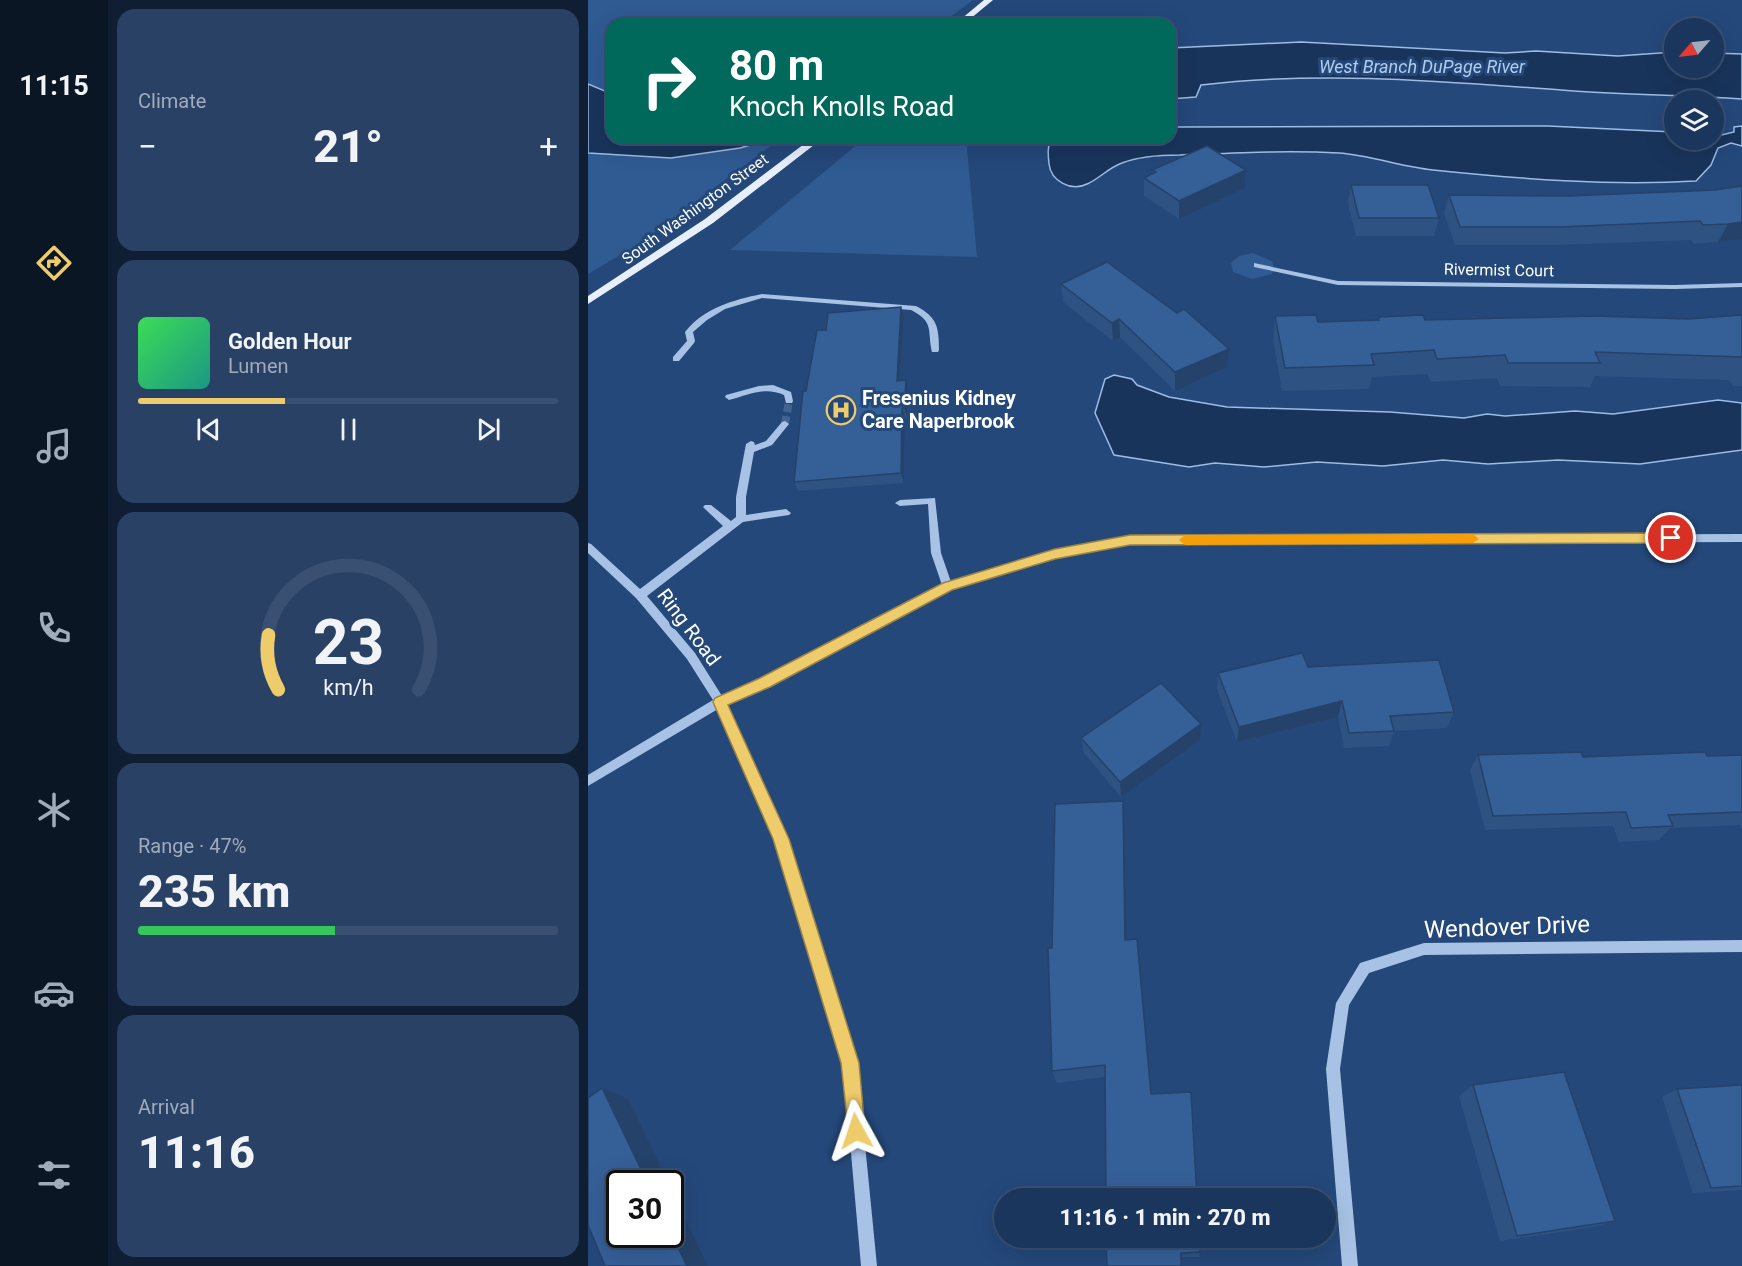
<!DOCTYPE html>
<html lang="en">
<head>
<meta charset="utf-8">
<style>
  :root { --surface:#1b365c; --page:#284165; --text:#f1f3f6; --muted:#a0abbb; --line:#395072; --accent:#eecb6b }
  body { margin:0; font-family:Roboto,sans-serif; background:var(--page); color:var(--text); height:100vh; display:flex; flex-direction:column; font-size:22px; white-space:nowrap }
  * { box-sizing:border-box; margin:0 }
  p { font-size:20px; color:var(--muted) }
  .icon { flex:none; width:33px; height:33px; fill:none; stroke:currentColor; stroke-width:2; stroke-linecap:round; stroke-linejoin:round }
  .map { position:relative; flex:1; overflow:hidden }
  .side { display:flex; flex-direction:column; gap:9px; padding:9px; background:#0f1e33; width:480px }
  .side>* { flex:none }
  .banner { position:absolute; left:18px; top:18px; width:570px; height:126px; border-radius:18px; box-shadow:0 6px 24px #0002,0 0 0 2px var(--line); background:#00695c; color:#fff; overflow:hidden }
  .needle { width:39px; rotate:242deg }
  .tools { position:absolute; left:1076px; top:18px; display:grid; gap:12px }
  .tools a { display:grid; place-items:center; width:60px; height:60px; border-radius:50%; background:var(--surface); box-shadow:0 6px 24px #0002,0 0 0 2px var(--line); font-size:30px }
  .speed { position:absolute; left:18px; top:1170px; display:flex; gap:12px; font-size:30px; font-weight:700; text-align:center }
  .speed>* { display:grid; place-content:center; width:78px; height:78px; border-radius:50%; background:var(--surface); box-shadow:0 6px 24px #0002,0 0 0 2px var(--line); line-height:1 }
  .speed .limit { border:3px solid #111; border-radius:9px; background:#fff; color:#111 }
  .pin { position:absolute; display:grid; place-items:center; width:51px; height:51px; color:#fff; margin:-26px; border:3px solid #fff; border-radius:50%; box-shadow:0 2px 6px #0007 }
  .me { position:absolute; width:66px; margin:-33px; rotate:355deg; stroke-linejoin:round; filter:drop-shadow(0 0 4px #0008) }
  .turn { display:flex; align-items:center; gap:21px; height:126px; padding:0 24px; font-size:27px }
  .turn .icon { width:78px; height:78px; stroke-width:2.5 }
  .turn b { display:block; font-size:42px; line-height:51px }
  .big { font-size:45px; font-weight:800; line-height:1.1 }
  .side .widget { flex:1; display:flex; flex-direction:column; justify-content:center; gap:9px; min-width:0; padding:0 21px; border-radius:18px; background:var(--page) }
  .side .dial { align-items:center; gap:0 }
  .dial svg { height:156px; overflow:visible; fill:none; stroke:var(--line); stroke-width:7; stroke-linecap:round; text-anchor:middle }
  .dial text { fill:var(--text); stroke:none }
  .song { display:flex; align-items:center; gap:18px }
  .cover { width:72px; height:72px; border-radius:9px; background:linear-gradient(135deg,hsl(130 70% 55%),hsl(170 70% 35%)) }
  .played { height:6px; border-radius:3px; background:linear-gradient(90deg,var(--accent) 35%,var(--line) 35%) }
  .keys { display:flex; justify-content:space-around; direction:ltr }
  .heat { display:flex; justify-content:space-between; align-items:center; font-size:33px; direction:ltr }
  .charge { height:9px; border-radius:4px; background:linear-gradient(90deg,#34c759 47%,var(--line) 0) }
  .trip { position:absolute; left:406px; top:1188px; width:342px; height:60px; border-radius:30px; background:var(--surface); box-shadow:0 6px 24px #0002,0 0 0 2px var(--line); font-weight:800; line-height:60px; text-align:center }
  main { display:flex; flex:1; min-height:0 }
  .tab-bar { display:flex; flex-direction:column; width:108px; justify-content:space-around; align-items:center; background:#0b1625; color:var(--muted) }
  .tab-bar .icon { width:42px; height:42px }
  .tab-bar .selected { color:var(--accent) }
  .tab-bar b { font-size:27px; color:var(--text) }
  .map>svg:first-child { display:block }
  .green { fill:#2f5a92 }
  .water { fill:#19345b; stroke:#9cbce5; stroke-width:1.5 }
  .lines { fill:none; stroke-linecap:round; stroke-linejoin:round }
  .minor-tunnel { stroke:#45638e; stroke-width:8; stroke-dasharray:8 4; stroke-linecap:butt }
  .minor { fill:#a7c2e4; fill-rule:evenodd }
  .major { fill:#e7effc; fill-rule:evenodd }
  .wall { fill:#2e5282 }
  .shaded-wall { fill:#25426a }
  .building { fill:#355f97; stroke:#25426a; stroke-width:1.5 }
  .route { fill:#eecb6b; stroke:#9b8446; stroke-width:1.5 }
  .slow { fill:#f59e0b }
  .labels { text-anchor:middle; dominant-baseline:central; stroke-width:6; stroke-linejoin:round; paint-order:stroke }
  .far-street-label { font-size:16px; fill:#fff; stroke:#24487a }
  .far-water-label { font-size:18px; font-style:italic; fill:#b2ccec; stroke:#24487a }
  .poi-label { font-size:20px; font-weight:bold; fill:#fff; stroke:#24487a; text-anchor:start }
  .street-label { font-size:20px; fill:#fff; stroke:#24487a }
  .near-street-label { font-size:24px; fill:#fff; stroke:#24487a }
</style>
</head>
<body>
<main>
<nav class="tab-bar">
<b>11:15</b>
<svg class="icon selected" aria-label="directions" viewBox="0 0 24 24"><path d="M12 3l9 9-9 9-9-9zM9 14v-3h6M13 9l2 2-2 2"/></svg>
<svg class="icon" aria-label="music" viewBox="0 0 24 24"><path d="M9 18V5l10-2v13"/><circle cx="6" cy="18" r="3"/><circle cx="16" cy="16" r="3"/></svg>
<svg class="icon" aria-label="phone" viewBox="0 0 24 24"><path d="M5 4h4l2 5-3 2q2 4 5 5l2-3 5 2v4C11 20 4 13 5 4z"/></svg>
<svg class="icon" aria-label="climate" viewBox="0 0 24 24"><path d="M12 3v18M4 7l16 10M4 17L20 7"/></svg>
<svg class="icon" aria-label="car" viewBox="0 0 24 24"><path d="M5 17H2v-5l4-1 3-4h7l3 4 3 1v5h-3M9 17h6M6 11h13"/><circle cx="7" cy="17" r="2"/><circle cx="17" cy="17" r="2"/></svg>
<svg class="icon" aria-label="filters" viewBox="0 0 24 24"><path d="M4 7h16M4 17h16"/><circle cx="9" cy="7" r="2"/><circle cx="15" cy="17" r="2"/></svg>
</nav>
<section class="side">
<div class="widget"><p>Climate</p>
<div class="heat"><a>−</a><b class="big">21°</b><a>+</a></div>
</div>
<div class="widget">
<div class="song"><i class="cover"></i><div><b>Golden Hour</b><p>Lumen</p></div></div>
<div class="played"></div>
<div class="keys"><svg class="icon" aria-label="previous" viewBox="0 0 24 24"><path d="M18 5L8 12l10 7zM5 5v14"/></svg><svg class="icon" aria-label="pause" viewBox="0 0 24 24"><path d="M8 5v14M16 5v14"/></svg><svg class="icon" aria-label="next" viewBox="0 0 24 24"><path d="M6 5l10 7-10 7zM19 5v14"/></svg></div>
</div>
<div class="widget dial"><svg viewBox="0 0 100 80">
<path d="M14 69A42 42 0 1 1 86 69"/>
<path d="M14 69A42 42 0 0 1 9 41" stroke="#eecb6b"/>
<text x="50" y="56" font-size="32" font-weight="700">23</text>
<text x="50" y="72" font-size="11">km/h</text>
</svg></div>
<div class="widget"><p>Range · 47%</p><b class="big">235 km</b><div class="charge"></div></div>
<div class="widget"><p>Arrival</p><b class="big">11:16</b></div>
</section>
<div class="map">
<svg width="1154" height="1266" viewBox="0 0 1154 1266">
  <rect width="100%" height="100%" fill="#24487a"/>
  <g class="green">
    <path d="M0,0h385l-32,24h-329v70l-24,-10z"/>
    <path d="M186,138h7l-142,106 -51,30v-121l83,5 69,-10z"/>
    <path d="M277,138h101l11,119 -247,-7z"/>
    <path d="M665,253l19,8 2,8 -2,5 -20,5 -19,-7 -2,-9 8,-7z"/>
  </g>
  <g class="water">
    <path d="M713,42l204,11 31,-2 82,5 56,-4v16h39v-15l29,1v45c-56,-4 -112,-4 -168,-8 -124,-9 -249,-21 -373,-6l-5,12 -26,2v-51z"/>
    <path d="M0,84l24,10v44h162l-34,10 -69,10 -83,-5z"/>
    <path d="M960,126l126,6v8h39v-3l21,-5v-5l8,-1v20l-11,-3 -13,5 -7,17 -15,16c-87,5 -176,-2 -263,-11 -32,-3 -63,-15 -94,-17 -53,-3 -106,0 -159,2 -20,0 -40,1 -58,8 -14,5 -23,16 -35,21 -16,8 -36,-3 -38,-20 -1,-9 -2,-18 3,-26h118v-11z"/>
    <path d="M526,375l18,4 5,6 32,12 58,10 163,5 74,6 23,-4 18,2 70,-5 38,3 105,-14 24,3v47l-102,14 -82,-4 -70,4 -45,-4 -60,6 -66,-4 -53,5 -49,-4 -26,4 -75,-12 -19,-42 10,-34z"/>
  </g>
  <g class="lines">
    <path class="minor-tunnel" d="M197,424l4,-23"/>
    <g class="minor">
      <path d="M666,263l84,18 337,4 67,-2v4l-67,2 -337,-4 -84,-18z"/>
      <path d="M174,294l154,12c21,11 23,21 23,44l-1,2h-6c-5,-21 3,-30 -21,-42l-149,-12 -37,11 -18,11 -14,12 2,9 -1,2 -15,18h-6v-4l14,-16 -2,-9c19,-24 48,-32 77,-38z"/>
      <path d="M185,385l18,7 2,9 -1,2h-6l-2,-8c-19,-9 -36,0 -55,5l-4,-3 1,-2 33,-9z"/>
      <path d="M197,421l4,3 -17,21 -18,7 -8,45v18l40,-6 5,4 -2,2 -46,7 -96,74 48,57 27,43 39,-16 181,-95 -11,-32 -3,-49 -28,2 -5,-3 5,-3 35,-2 6,55 10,29 104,-32 74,-14 613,-2v8l-613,2 -74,14 -104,32 -182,96 -42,18 60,135 70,224 20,203h-16l-18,-203 -68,-224 -57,-130 -130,77v-11l125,-75 -26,-41 -51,-61 -48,-45v-10l3,1 49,45 83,-63 -18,-17 -2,-2 2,-2h6l20,16 5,-4v-20l10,-53 5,-3 3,1 1,3 11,-4 16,-19z"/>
      <path d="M1154,940v12l-318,3 -55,18 -20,32 -9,64 18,197h-16l-16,-197 10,-66 24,-40 64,-20z"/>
    </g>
    <g class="major">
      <path d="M396,0h9l-29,24h-9z"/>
      <path d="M224,138h11l-110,85 -125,81v-8l117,-77z"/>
    </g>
  </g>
  <g class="wall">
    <path d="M564,170h94l-1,18 -66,31 -35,-23v-18l8,-4z"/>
    <path d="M763,185l88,33 -5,18h-78l-8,-33z"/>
    <path d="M1154,186v53l-24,3 -24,2 -3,-4 -136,5h-100l-11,-32 5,-18 120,1 146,-6z"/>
    <path d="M473,284l116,29 52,36 -2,18 -52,24 -55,-54 -7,4 -50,-39z"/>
    <path d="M1154,315v71h-9l-4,-6 -134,-4 -5,11 -90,-1 -3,-8 -66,4 -4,-8 -55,3 -3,12 -87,2 -9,-52 2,-23 43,6 60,-2 1,-3 46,3 263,-1z"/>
    <path d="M316,317l-4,63 8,9 -1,28h-2l-1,66 -106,8 -4,-9 12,-91 20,-61z"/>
    <path d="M720,667l146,45 -7,16 -53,3 -5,15 -45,2 -6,-31 -101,25 -20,-53 1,-16z"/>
    <path d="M493,738l119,2 -79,57 -37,-44z"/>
    <path d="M890,755l105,2 159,-2v73h-1l-1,-3 -70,3 -11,12 -40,2 -6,-16 -128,4 -15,-60z"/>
    <path d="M535,801l1,20 3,119 24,154 46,104 -92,-121 -48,6 -5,-12v-123z"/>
    <path d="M885,1085l142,136 -22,6 -93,14 -41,-145z"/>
    <path d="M1154,1085v105l-49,3 -31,-96 15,-8z"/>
    <path d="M518,1238l94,14 -1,5h-18z"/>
  </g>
  <g class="shaded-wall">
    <path d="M658,170l-1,18 -66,31v-18z"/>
    <path d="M1154,222v17l-24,3 10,-18z"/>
    <path d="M313,307l3,10 -5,73 -2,-9z"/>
    <path d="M531,319l1,18 -7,4 -1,-18z"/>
    <path d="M641,349l-2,18 -52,24v-19z"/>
    <path d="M318,380l2,9 -1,28 -3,-9z"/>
    <path d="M314,408l3,9 -1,66 -3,-10z"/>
    <path d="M754,701l-4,16 -101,25 2,-15z"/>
    <path d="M613,724l-1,16 -79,57 -1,-15z"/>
    <path d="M535,801l1,20 3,135 -2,-16z"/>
    <path d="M14,1088l26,11 41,85h-21z"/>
    <path d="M82,1188l38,78h-21l-17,-34z"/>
  </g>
  <g class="building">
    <path d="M619,146l39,24 -67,31 -35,-23 12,-6 -4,-2z"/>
    <path d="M763,185h77l11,33h-80z"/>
    <path d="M1154,186v36l-14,2 -25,1 -3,-4 -139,6h-101l-11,-32 120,1 146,-6z"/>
    <path d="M519,262l70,51 7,-4 45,40 -54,23 -56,-53 -7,4 -51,-39z"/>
    <path d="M313,307l-4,74 9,-1 -2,28h-2l-1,65 -107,9 9,-91h3l11,-61h9l2,-17z"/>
    <path d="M728,315l2,7 61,-2v-3l44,-2 2,5 170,-4 93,3 54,-4v42l-147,-5 5,11h-92l-3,-8 -68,4 -3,-9 -63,4 3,11 -89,3 -10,-52z"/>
    <path d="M714,653l6,14 131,-7 15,52 -64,4 4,15 -45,2 -7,-32 -103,26 -21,-54z"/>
    <path d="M573,683l40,41 -81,58 -39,-44z"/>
    <path d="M993,752l2,5 122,-5 2,4 35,-1v57l-74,3 5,11 -42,2 -5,-16 -133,4 -15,-61z"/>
    <path d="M535,801l2,139 12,-1 14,155 40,-2 6,106h-91l-1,-133 -53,6 -4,-123h4l3,-144z"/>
    <path d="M976,1072l51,149 -98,15 -44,-151z"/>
    <path d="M1154,1085v101l-31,2 -34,-99z"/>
    <path d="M14,1088l46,96h-28v50h50v-2l17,34h-82l-17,-41v-127z"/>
    <path d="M518,1238h93l1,14 -19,1v13h-74z"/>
  </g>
  <path class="route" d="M1083,533l7,5 -7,5 -541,2 -75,14 -103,31 -182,97 -42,18 61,134 70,224 6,68 -2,6 -7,3 -7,-3 -8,-74 -68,-224 -60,-137 2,-4 45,-20 183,-95 112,-34 75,-14z"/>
  <path class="slow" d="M885,534l6,5 -6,4 -288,2 -6,-5 6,-5z"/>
  <defs>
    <g id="hospital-ring" transform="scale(1.5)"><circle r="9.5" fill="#24487a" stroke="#eecb6b" stroke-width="1.5"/><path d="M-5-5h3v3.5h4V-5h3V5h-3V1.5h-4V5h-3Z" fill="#eecb6b"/></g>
  </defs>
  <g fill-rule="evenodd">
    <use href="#hospital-ring" x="253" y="410"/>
  </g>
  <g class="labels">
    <g class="far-street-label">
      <text transform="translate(107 209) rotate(-36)">South Washington Street</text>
      <text transform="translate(911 270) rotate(1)">Rivermist Court</text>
    </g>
    <g class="far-water-label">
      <text x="834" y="66">West Branch DuPage River</text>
    </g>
    <g class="poi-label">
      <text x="274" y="398">Fresenius Kidney<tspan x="274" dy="23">Care Naperbrook</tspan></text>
    </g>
    <g class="street-label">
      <text transform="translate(101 627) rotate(53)">Ring Road</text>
    </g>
    <g class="near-street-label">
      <text transform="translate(919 927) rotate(-2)">Wendover Drive</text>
    </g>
  </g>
</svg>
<div class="tools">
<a><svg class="needle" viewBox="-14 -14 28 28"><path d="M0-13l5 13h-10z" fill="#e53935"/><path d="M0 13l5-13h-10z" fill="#a0abbb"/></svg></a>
<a><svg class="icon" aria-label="layers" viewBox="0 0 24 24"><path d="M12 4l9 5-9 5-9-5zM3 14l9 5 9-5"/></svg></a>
</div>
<div class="speed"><div class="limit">30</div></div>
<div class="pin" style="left:1083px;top:538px;background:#d93025"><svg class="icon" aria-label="arrive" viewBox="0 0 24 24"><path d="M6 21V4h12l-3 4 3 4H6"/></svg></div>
<svg class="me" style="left:268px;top:1131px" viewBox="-20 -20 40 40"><path d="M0-17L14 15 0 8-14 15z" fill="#eecb6b" stroke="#fff" stroke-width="4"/></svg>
<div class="trip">11:16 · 1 min · 270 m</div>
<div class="banner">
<div class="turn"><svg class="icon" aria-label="right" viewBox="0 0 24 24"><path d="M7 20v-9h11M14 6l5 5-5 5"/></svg><div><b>80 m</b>Knoch Knolls Road</div></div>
</div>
</div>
</main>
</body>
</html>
